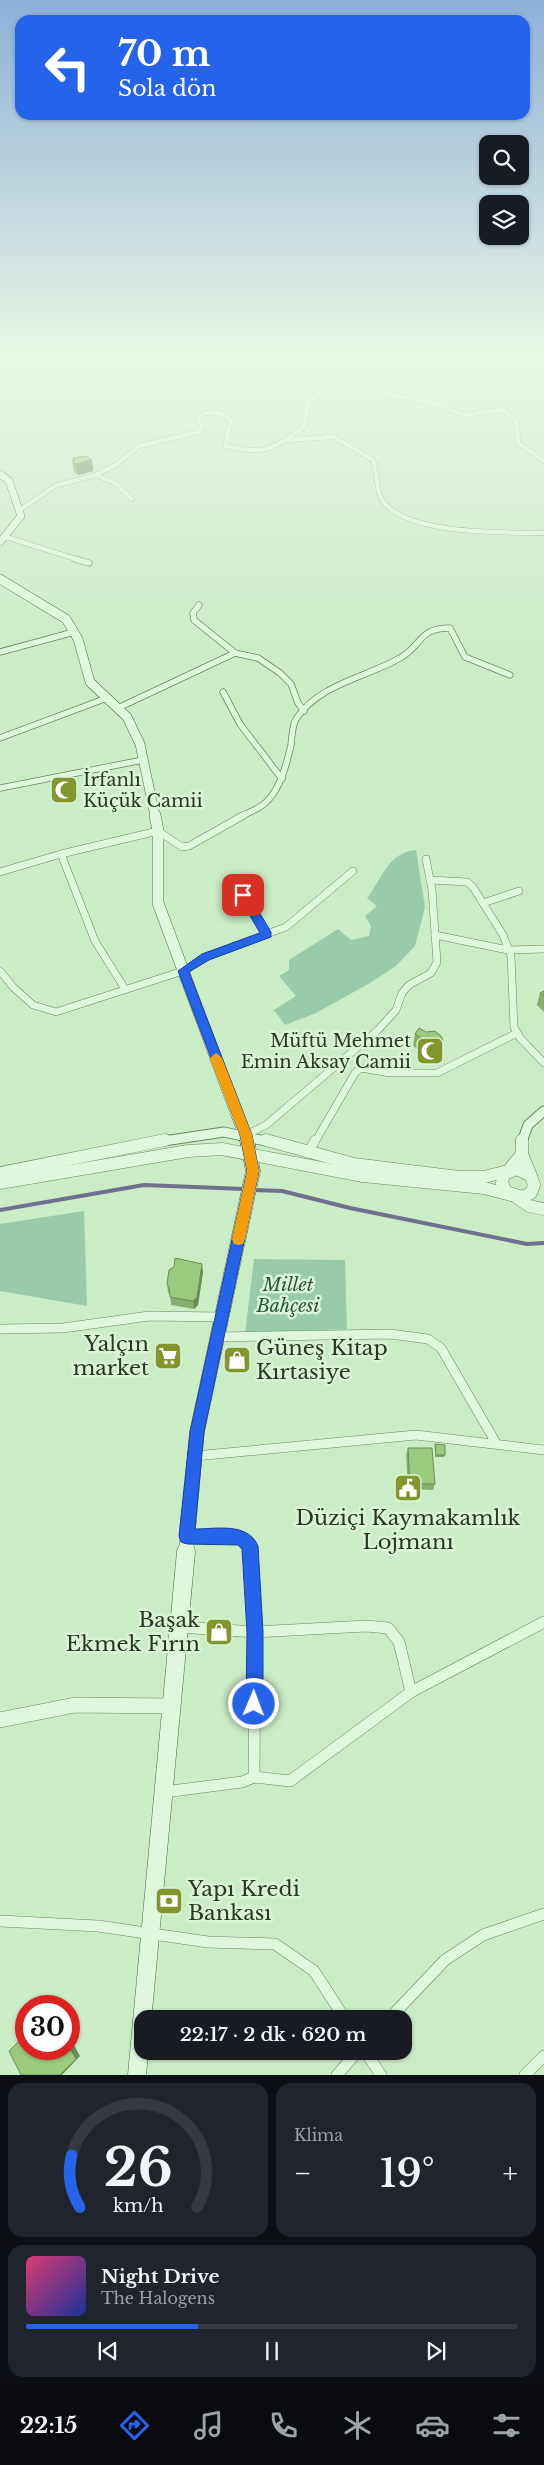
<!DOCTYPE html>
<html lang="tr">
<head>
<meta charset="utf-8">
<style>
  :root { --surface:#171b24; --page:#20242c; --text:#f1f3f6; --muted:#9ea1a6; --line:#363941; --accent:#2563eb }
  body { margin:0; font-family:"Libre Baskerville",serif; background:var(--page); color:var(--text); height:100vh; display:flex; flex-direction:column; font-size:19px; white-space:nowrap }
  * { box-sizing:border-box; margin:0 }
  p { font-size:16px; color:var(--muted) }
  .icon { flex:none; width:28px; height:28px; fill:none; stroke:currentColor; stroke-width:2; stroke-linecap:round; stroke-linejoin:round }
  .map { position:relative; height:2075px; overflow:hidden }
  .side { display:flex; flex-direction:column; gap:8px; padding:8px; background:#0d0f14; flex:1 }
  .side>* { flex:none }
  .hud { position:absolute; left:15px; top:15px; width:515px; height:105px; border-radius:15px; box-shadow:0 1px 4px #0004; background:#2563eb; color:#fff; overflow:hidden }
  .tools { position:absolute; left:479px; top:135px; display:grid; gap:10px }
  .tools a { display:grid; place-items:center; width:50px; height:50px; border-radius:10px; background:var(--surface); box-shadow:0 1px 4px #0004; font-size:25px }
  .speed { position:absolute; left:15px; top:1995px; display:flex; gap:10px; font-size:25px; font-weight:700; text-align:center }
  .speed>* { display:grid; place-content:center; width:65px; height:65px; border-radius:50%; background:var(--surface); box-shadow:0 1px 4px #0004; line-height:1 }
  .speed .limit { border:8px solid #d22; background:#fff; color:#111 }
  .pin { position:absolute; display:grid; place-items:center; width:42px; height:42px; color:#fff; margin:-21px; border-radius:10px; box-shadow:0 2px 8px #0006 }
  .me { position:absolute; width:55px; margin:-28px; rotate:1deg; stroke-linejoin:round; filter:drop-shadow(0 0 4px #0008) }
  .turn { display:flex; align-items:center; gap:18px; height:105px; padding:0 20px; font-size:22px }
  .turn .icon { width:65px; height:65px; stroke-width:2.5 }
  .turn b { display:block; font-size:35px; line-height:42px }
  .big { font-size:38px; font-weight:600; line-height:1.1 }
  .side .widget { flex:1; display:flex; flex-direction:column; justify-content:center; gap:8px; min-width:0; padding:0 18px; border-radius:15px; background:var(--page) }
  .side .dial { align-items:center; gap:0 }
  .dial svg { height:130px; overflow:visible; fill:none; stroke:var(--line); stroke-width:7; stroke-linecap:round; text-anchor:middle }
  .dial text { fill:var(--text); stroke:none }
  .song { display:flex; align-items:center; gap:15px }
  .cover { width:60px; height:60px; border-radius:8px; background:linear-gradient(135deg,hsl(340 70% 55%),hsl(230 70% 35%)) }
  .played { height:5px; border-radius:2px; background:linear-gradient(90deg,var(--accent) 35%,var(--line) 35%) }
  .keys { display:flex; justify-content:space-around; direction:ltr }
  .heat { display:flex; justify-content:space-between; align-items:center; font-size:28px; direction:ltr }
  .side .tiles { flex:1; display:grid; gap:8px; grid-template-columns:1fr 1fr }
  .widget:last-child { grid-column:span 2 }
  .trip { position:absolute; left:134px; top:2010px; width:278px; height:50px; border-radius:15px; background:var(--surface); box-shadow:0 1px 4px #0004; font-weight:600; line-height:50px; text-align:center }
  .tab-bar { display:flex; height:80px; justify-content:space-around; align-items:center; background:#090b0e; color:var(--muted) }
  .tab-bar .icon { width:35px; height:35px }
  .tab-bar .current { color:var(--accent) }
  .tab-bar b { font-size:22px; color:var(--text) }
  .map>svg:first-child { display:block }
  .green { fill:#9acba9 }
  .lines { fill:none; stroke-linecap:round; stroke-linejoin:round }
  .stream { stroke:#6e708f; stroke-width:4 }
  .minor-far4-casing { stroke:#69885c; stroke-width:5 }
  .minor-far3-casing { stroke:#69885c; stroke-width:7 }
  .minor-far2-casing { stroke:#69885c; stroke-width:8 }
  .minor-far1-casing { stroke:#69885c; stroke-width:10 }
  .minor-casing { stroke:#69885c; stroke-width:12 }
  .tertiary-far2-casing { stroke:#69885c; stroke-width:11 }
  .tertiary-far1-casing { stroke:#69885c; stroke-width:13 }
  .tertiary-casing { stroke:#69885c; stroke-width:16 }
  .secondary-far4-casing { stroke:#4d6a3f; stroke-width:8 }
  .secondary-far3-casing { stroke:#4d6a3f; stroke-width:10 }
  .secondary-far2-casing { stroke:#4d6a3f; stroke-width:12 }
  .secondary-far1-casing { stroke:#4d6a3f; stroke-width:15 }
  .secondary-casing { stroke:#4d6a3f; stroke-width:19 }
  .minor-far4 { stroke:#ddf8da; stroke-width:4.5 }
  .minor-far3 { stroke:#ddf8da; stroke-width:5.5 }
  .minor-far2 { stroke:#ddf8da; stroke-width:7 }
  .minor-far1 { stroke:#ddf8da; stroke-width:9 }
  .minor { stroke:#ddf8da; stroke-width:11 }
  .tertiary-far2 { stroke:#ddf8da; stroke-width:9 }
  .tertiary-far1 { stroke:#ddf8da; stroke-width:12 }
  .tertiary { stroke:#ddf8da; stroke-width:15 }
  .secondary-far4 { stroke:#ddf8da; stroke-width:7 }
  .secondary-far3 { stroke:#ddf8da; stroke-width:9 }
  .secondary-far2 { stroke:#ddf8da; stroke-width:11 }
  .secondary-far1 { stroke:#ddf8da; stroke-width:14 }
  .secondary { stroke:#ddf8da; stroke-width:18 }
  .wall { fill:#86ae6c }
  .shaded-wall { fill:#6d8d58 }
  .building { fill:#9cca7d; stroke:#6d8d58 }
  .route { fill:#2563eb; stroke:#184099 }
  .slow { fill:#f59e0b }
  .labels { text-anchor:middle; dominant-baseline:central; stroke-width:5; stroke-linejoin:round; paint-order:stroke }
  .poi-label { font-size:18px; fill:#283920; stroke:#d9f5d6; text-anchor:start }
  .park-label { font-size:18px; font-style:italic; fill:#27553b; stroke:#d9f5d6 }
  .near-poi-label { font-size:21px; fill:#283920; stroke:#d9f5d6; text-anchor:end }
</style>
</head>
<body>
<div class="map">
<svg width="544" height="2075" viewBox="0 0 544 2075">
  <rect width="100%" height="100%" fill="#cbedc6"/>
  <g class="green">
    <path d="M416,850l9,57 -10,39 -19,20 -26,17 -54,30 -31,12 -11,-15 22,-14 -17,-20 10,-6v-10l49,-31 13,11 18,-4 2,-10 -6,-10 12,-10 -10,-8c16,-20 20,-45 49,-48z"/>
    <path d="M84,1211l3,95 -87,-15v-67z"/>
    <path d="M254,1259l91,1 2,69 -102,5z"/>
  </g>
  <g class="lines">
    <g class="stream">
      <path d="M253,1190l29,1 68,17 177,36 17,-1"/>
      <path d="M0,1210l144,-25 100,4"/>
    </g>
    <g class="minor-far4-casing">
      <g id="minor-far4">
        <path d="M287,440l47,-3 39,23c5,13 2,33 12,44 28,31 119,28 159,29"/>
        <path d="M95,475l20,8 17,16"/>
        <path d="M20,510l35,-24 40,-11 19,-9 25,-20 59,-14 5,-5 -6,-10c12,-7 23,-6 34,3l-6,26c42,9 46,4 80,-20l2,-22 8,-9 39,-12 37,12 38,7 34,13 40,-5 14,12 1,21 26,18"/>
        <path d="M6,537l73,23"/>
      </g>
    </g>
    <g class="minor-far3-casing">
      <g id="minor-far3">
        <path d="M75,559l14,4"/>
        <path d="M199,605l-6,8 1,7 41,33"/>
        <path d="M0,652l74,-20"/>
        <path d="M223,692l17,32 42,55"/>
        <path d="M118,708l117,-55 23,5 22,15 11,11 7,19 6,8"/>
        <path d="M0,738l107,-40"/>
        <path d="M0,788l143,-28"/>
        <path d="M242,816c7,-4 17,-7 23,-13 15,-12 22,-40 26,-58 1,-7 1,-20 5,-26 23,-35 71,-42 104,-61 23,-13 18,-30 50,-30l15,29 45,18"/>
      </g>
    </g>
    <g class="minor-far2-casing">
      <g id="minor-far2">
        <path d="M61,854l34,87 30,48"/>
        <path d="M0,872l61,-18 97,-23 24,16 7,-1 55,-31"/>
        <path d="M430,880l37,2 6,5 30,48 8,21 3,71 6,11 24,25"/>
        <path d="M235,881l32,53"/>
        <path d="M483,903l36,-12"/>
        <path d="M435,935l73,15 36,-1"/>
        <path d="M0,971l13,16 20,18 23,7 127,-41 22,-14 81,-30 67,-56"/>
        <path d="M246,1135l20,-10 112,-95 18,-20 6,-17 7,-8 22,-12 6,-11 -5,-72 -6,-31"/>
        <path d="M315,1142l40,-69 6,-5 29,5h47l80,-40"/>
      </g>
    </g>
    <g class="minor-far1-casing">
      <g id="minor-far1">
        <path d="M308,1153l7,-13"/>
        <path d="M0,1329l63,-1 86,-12 73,1"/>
        <path d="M218,1337l172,-3 38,5 13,9 55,95"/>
        <path d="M195,1456l221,-21 128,15"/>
        <path d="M187,1536l54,1 9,9v8"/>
      </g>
    </g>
    <g class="minor-casing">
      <g id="minor">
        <path d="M250,1552l5,80 -1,145"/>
        <path d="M179,1627l76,5 111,-6 22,2 11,14 12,50"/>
        <path d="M164,1792l78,-10 12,-5 36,4 121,-89 133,-70"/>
        <path d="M0,1921l98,5 110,16 67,2 39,27 31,48"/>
        <path d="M389,2019l56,-59 38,-25 61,-21"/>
        <path d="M365,2051l16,24"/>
        <path d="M337,2075l21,-24"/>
        <path d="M525,2075l19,-19"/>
      </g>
    </g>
    <g class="tertiary-far2-casing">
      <g id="tertiary-far2">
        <path d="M157,1142l67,-10 46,10"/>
        <path d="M522,1142l6,-17 16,-14"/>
      </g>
    </g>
    <g class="tertiary-far1-casing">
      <g id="tertiary-far1">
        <path d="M266,1140l88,24 105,13h25l24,-6 14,-17 9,22"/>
        <path d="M522,1154v-14"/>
        <path d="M517,1169l14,7 3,9 -3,8 -9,4 -16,-5 -4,-9 2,-9z"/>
        <path d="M0,1173l165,-33"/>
        <path d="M0,1183l188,-32 34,-2 141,27 121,12 27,7"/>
        <path d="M516,1197l13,9 15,3"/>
      </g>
    </g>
    <g class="tertiary-casing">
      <path id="tertiary" d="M0,1720l75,-15 95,1"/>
    </g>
    <g class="secondary-far4-casing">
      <path id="secondary-far4" d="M0,474l9,7 12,35 -21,26"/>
    </g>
    <g class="secondary-far3-casing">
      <path id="secondary-far3" d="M0,579l66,40 12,20 12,43 37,35 13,27 15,72"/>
    </g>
    <g class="secondary-far2-casing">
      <path id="secondary-far2" d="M155,815l3,16v72l89,239"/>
    </g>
    <g class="secondary-far1-casing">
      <path id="secondary-far1" d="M186,1554l11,-122 56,-261 -6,-31"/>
    </g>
    <g class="secondary-casing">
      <path id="secondary" d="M137,2075l49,-523"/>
    </g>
    <use href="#minor-far4" class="minor-far4"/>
    <use href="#minor-far3" class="minor-far3"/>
    <use href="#minor-far2" class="minor-far2"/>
    <use href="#minor-far1" class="minor-far1"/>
    <use href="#minor" class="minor"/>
    <use href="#tertiary-far2" class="tertiary-far2"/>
    <use href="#tertiary-far1" class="tertiary-far1"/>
    <use href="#tertiary" class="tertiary"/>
    <use href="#secondary-far4" class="secondary-far4"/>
    <use href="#secondary-far3" class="secondary-far3"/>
    <use href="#secondary-far2" class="secondary-far2"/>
    <use href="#secondary-far1" class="secondary-far1"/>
    <use href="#secondary" class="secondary"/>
  </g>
  <g class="wall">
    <path d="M73,458l19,2 1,11 -15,4 -4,-3 -2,-12h1z"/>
    <path d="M544,991v21l-7,-7 3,-12z"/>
    <path d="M426,1032l17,9 -2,12 -6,6 -8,1 -6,-5 -2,-5 -6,-4 2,-12z"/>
    <path d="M203,1272l-5,33 -4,4 -23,-4 -1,-11 -2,-2 -1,-8z"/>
    <path d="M435,1444l10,11 -1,2h-9z"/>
    <path d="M408,1448l27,36 -2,6 -25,-1 -2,-34z"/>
  </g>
  <g class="shaded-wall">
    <path d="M92,460l1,11 -15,4 -2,-11z"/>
    <path d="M443,1041l-2,12 -6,6 2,-12z"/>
    <path d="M202,1264l1,8 -5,33 -4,4 -1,-8z"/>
    <path d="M69,2036l11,20 -18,19h-2l9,-28z"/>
  </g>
  <g class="building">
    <path d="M86,456l6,4 -16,4 -4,-4h3l-2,-2z"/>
    <path d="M544,991v5l-4,-3z"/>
    <path d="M419,1028l7,4 9,-1 6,5 2,5 -6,6 -7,1 -7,-4 -2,-6 -6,-4z"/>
    <path d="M175,1258l27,6 -5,33 -4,4 -23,-4 -1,-9 -2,-4 2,-14 5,-3z"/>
    <path d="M435,1444l10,1v10h-9z"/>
    <path d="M408,1448h24l3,36h-25z"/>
    <path d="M26,2034v15h43v-2l7,12 -16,16h-39l-12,-24z"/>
  </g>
  <linearGradient id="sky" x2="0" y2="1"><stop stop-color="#8eb0d8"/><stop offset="0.55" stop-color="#e8f7e5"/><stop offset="1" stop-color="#e8f7e5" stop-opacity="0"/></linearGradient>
  <rect width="544" height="647" fill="url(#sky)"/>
  <path class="route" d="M243,891l4,1 24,40v5l-62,23 -20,12 63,163 7,36 -55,261 -9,97c21,0 53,-7 63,17l5,86v72l-3,6 -6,3 -5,-3 -3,-6 1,-72 -5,-83 -4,-4 -51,-1 -6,-2 -2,-6 11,-104 57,-261 -7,-36 -62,-164 24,-17 58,-21 -22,-38z"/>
  <path class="slow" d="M216,1053l6,5 30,77 7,36 -14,68 -2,5 -4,1 -5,-1 -2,-5 15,-68 -7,-36 -30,-77z"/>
  <defs>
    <g id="mosque-square" transform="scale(1.4375)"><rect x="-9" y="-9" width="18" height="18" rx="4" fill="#83962e" stroke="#d9f5d6"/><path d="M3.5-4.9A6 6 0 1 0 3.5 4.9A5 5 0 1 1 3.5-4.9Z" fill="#fff"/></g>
    <g id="supermarket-square" transform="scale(1.4375)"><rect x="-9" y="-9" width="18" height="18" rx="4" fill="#83962e" stroke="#d9f5d6"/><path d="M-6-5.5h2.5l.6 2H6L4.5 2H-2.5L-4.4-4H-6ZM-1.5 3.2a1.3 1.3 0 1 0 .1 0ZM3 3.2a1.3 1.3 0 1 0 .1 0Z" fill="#fff"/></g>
    <g id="shop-square" transform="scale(1.4375)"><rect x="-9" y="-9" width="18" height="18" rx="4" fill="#83962e" stroke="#d9f5d6"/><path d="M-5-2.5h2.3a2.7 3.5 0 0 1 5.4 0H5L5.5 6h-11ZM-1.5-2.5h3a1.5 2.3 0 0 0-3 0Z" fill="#fff"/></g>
    <g id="civic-square" transform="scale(1.4375)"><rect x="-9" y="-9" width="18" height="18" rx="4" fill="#83962e" stroke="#d9f5d6"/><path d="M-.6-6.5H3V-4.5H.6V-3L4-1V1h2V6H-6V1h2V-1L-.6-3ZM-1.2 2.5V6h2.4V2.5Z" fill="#fff"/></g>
    <g id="bank-square" transform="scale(1.4375)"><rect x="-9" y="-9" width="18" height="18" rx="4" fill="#83962e" stroke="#d9f5d6"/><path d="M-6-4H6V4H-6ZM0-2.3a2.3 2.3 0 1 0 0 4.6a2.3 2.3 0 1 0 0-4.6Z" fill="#fff"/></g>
  </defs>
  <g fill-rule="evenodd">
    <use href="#mosque-square" x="64" y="790"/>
    <use href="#mosque-square" x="430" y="1051"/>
    <use href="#supermarket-square" x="168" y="1356"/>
    <use href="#shop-square" x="237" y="1360"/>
    <use href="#civic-square" x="408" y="1488"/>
    <use href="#shop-square" x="219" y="1632"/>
    <use href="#bank-square" x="169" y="1901"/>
  </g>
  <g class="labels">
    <g class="poi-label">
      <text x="83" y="780">İrfanlı<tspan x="83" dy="21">Küçük Camii</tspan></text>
      <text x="411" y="1041" text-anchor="end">Müftü Mehmet<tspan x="411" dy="21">Emin Aksay Camii</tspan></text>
    </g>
    <g class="park-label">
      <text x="288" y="1285">Millet<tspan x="288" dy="21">Bahçesi</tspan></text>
    </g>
    <g class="near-poi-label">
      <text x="149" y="1344">Yalçın<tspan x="149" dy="24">market</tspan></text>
      <text x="256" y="1348" text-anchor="start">Güneş Kitap<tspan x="256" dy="24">Kırtasiye</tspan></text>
      <text x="408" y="1518" text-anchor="middle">Düziçi Kaymakamlık<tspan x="408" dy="24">Lojmanı</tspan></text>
      <text x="200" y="1620">Başak<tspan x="200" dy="24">Ekmek Fırın</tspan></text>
      <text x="188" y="1889" text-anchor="start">Yapı Kredi<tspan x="188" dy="24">Bankası</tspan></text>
    </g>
  </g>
</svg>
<div class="tools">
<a><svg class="icon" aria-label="search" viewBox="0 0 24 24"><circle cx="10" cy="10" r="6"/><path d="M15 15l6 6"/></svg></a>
<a><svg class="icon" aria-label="layers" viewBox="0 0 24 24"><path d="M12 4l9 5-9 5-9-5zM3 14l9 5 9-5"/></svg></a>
</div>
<div class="speed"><div class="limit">30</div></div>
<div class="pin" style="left:243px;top:895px;background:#d93025"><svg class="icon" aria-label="arrive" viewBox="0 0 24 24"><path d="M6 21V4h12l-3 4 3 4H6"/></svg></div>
<svg class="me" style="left:254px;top:1704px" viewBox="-20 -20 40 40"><circle r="17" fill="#2563eb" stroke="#fff" stroke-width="3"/><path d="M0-11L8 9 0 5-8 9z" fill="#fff"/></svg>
<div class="trip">22:17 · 2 dk · 620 m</div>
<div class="hud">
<div class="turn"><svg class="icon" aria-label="left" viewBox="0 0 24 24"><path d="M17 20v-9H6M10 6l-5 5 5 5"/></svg><div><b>70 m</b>Sola dön</div></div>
</div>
</div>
<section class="side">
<div class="tiles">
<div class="widget dial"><svg viewBox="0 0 100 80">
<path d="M14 69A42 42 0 1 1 86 69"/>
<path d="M14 69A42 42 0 0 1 9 37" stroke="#2563eb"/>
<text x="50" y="56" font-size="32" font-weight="700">26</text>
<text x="50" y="72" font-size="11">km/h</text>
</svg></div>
<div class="widget"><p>Klima</p>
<div class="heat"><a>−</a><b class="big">19°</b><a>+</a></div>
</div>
<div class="widget">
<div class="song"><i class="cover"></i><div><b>Night Drive</b><p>The Halogens</p></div></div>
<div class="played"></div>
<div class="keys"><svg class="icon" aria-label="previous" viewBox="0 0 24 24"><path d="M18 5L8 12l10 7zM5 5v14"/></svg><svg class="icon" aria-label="pause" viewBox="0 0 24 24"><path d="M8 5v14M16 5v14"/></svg><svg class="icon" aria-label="next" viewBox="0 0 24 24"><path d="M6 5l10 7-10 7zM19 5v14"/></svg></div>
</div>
</div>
</section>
<nav class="tab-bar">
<b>22:15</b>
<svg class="icon current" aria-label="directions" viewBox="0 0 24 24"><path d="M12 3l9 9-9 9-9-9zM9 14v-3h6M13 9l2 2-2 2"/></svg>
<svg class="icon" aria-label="music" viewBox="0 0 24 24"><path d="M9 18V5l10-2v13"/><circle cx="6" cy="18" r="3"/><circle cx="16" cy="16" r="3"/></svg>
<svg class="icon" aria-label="phone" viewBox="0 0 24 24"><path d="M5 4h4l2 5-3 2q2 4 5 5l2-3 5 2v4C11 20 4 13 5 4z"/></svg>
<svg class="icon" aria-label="climate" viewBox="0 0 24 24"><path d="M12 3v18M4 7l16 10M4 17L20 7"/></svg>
<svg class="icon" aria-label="car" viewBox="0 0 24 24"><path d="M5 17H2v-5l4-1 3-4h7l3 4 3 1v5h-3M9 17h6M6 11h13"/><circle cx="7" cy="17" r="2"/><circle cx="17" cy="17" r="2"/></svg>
<svg class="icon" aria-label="filters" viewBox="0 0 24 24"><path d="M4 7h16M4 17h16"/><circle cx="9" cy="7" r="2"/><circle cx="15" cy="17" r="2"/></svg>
</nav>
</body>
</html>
